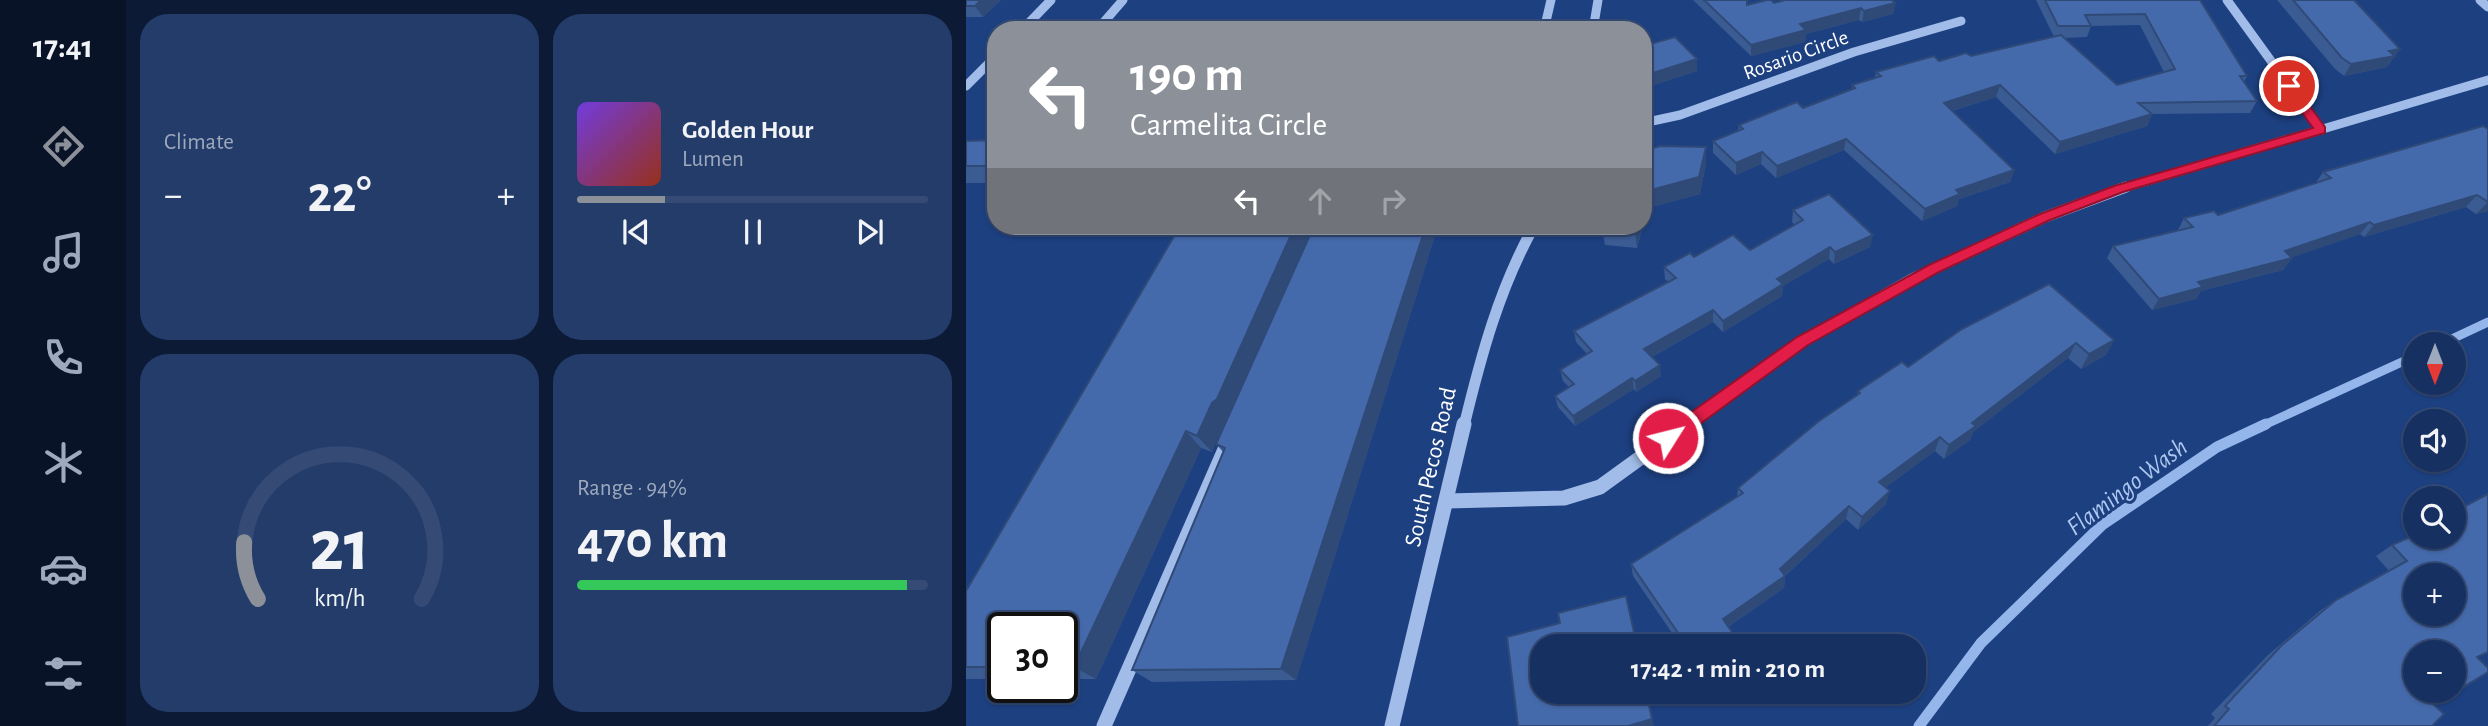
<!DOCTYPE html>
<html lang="en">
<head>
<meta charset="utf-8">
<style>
  :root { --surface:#163061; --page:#233c6a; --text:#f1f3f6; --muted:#9ea9bd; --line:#354b76; --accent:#8c9099 }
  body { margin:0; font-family:"Alegreya Sans",sans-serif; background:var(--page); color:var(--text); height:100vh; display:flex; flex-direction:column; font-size:26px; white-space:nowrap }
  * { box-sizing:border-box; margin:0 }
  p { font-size:23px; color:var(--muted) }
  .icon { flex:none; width:38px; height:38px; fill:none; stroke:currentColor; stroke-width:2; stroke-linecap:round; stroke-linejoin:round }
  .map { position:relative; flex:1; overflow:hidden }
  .side { display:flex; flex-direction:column; gap:14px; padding:14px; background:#0c1a35; width:840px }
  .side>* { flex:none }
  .guide { position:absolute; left:21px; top:21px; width:665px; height:214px; border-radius:28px; box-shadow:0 2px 5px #0004,0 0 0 2px var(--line); background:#8c9099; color:#fff; overflow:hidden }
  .needle { width:46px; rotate:180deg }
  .tools { position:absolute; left:1437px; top:332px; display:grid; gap:14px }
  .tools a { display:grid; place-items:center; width:63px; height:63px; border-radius:50%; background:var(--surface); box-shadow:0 2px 5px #0004,0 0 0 2px var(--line); font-size:35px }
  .speed { position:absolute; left:21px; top:612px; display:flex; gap:14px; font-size:35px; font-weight:700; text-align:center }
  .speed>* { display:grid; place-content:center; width:91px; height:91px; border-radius:50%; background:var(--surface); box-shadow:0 2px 5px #0004,0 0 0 2px var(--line); line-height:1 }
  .speed .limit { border:4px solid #111; border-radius:10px; background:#fff; color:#111 }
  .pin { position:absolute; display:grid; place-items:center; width:60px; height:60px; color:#fff; margin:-30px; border:4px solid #fff; border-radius:50%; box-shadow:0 2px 7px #0007 }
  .me { position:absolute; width:77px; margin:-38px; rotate:54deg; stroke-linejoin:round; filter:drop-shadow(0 0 5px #0008) }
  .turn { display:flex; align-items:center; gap:24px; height:147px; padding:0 28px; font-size:32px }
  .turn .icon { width:91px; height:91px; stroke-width:2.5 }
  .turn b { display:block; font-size:49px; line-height:60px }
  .lanes { display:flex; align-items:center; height:66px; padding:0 28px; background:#0003; justify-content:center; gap:35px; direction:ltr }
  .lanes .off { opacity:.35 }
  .big { font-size:52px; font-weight:600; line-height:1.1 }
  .side .card { flex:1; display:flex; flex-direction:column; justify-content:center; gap:10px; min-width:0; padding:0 24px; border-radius:28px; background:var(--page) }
  .side .dial { align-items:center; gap:0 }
  .dial svg { height:182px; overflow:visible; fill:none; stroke:var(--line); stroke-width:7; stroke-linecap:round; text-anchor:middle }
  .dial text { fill:var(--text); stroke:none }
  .song { display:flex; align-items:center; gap:21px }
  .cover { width:84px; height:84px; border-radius:10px; background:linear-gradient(135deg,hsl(260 70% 55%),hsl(10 70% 35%)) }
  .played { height:7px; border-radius:4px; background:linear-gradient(90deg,var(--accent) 25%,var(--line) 25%) }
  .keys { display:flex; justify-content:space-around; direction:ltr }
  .heat { display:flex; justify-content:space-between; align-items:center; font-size:38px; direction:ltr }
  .charge { height:10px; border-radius:5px; background:linear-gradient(90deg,#34c759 94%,var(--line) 0) }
  .side .tiles { flex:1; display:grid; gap:14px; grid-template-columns:repeat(2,1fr) }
  .trip { position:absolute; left:564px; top:634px; width:396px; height:70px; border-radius:28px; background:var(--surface); box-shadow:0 2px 5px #0004,0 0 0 2px var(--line); font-weight:600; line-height:70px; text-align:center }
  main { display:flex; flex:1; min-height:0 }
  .dock { display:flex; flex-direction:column; width:126px; justify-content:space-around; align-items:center; background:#091327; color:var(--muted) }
  .dock .icon { width:49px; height:49px }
  .dock .current { color:var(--accent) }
  .dock b { font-size:32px; color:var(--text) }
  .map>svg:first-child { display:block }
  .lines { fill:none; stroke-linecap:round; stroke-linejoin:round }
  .stream-far1 { stroke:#95b6eb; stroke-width:9 }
  .stream { stroke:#95b6eb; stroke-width:11 }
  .minor-far2 { stroke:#a2bce9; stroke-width:9 }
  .minor-far1 { stroke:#a2bce9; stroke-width:11 }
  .minor { stroke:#a2bce9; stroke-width:15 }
  .wall { fill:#3b5b93; fill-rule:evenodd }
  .shaded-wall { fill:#304a78 }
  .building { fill:#456aab; stroke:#304a78; stroke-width:2; fill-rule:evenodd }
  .route { fill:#e11d48; stroke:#92132f; stroke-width:2 }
  .labels { text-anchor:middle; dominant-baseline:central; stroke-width:6; stroke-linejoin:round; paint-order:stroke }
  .far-street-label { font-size:21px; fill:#fff; stroke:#1d4081 }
  .street-label { font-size:24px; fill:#fff; stroke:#1d4081 }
  .water-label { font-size:26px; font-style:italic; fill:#adc7f1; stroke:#1d4081 }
</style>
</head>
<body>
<main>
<nav class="dock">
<b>17:41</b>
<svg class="icon current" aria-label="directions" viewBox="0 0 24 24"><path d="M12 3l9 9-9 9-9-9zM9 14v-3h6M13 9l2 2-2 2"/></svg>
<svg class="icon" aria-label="music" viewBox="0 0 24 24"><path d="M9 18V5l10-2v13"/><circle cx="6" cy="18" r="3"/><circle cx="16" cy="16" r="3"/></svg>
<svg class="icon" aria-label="phone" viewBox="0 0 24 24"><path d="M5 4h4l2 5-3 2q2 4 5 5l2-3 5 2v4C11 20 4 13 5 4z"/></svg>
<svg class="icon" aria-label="climate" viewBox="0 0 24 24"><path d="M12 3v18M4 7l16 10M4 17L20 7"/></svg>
<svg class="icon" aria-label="car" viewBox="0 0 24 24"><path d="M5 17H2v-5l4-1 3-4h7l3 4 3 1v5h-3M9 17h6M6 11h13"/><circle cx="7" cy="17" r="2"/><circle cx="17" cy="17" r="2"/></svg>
<svg class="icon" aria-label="filters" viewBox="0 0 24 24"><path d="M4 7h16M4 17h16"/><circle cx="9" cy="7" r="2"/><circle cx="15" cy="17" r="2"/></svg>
</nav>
<section class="side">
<div class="tiles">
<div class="card"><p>Climate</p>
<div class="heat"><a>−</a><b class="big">22°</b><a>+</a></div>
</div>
<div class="card">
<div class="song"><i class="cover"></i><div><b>Golden Hour</b><p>Lumen</p></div></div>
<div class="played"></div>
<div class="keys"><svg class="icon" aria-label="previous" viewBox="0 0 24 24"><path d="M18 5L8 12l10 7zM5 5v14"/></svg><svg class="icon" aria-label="pause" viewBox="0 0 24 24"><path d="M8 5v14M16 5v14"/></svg><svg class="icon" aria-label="next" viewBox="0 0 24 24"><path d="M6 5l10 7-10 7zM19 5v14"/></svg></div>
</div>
<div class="card dial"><svg viewBox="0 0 100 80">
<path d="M14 69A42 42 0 1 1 86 69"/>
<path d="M14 69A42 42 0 0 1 8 44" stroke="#8c9099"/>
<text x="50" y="56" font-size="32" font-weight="700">21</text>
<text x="50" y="72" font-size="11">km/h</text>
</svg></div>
<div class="card"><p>Range · 94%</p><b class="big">470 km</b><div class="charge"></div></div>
</div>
</section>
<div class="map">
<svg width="1522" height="726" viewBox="0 0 1522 726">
  <rect width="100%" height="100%" fill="#1d4081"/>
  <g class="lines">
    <g class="stream-far1">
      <path d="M1473,345l49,-23"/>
      <path d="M1296,426l153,-70"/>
    </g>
    <path class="stream" d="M953,726l62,-83 121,-118 115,-78 49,-23"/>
    <g class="minor-far2">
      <path d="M1261,0l94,130"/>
      <path d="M1514,0l8,7"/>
      <path d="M56,30l29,-30"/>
      <path d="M131,30l26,-30"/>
      <path d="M578,30l7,-30"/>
      <path d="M627,30l5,-30"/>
      <path d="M0,86l30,-30"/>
      <path d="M677,123l37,-8 174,-63 107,-31"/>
      <path d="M1154,189l368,-109"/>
    </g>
    <g class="minor-far1">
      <path d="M498,426c17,-70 35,-137 70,-200"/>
      <path d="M719,426l118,-85 109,-62 133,-62 81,-30"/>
    </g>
    <g class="minor">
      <path d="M481,501l117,-3 36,-11 87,-63"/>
      <path d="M138,726l126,-288"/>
      <path d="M426,726l72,-302"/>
    </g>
  </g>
  <g class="wall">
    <path d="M0,0h35l-18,17h-17z"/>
    <path d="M727,0h54v5l27,-2h121l-2,11 -31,8 -3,-2 -53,14 -1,8 -54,14z"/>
    <path d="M1070,0h164l47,76 -3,6 13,19 -7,12 -98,1 -5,12 -92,28 -59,-57 -44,14 62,59 -4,12 -51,17 -2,7 -35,15 -78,-71 -68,28 -15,-14 -25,11 -23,-22v-12l25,-10 1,-6 64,-17 49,-19v-4l23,-7 1,-6 95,-16 83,-19zM1174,25l24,47 -47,13 -54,-47 24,-1 4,-11z"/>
    <path d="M1311,0h77l46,49 -13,18 -43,9 -9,-7z"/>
    <path d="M677,46l54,13v12l-46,15 -8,-9z"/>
    <path d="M1522,129v82l-12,3 -10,-7 -102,30 -4,-3 -69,23 1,1 -9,12 -82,21 -5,8 -44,11 -45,-52 6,-12 65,-16 6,-12 34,-3 97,-31 8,-12z"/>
    <path d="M30,140v43h-30v-42z"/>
    <path d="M740,147v16l-6,31 -52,14 -11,40 -32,-3 -3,-16 41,-78z"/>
    <path d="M827,210l77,37 -36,17 -5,-5 -46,27 -1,10 -59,36 -10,-10 -61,35 9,19 -25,16 -2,-3 -59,37 -17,-19 -3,-11 14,-9 -6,-6 -3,-11 27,-16 -11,-12 -2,-11 95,-49 -4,-3 -1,-12 30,-10 56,-7 45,-25 -3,-3z"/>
    <path d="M214,226h133l-28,65 29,-65h124l-142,454 -144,2 -20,-12 92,-217 -8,-9 12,-26 -2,2 -14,32 -11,-4 -105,231h-34v-51h-59v51h-37v-88z"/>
    <path d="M996,329l152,11 -8,15 -25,14 -13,-11 -95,74 -3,8 -26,19 -9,-8 -49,36v17l-28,26 -12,-11 -61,57 -1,12 -56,39 6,8 -1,11h-52l-48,-70 -2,-12 106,-67 1,-9 119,-93 1,-4 50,-24z"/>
    <path d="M1449,535l62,122 -43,48 -2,21h-224l7,-8 -4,-4 57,-59 53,-45 15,-10 53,-29 -13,-15 16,-11z"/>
  </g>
  <g class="shaded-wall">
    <path d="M15,0h20l-18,17 -8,-11z"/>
    <path d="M929,3l-2,11 -31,8 2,-11z"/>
    <path d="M895,8l-2,12 -53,14 -1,8 -54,14v-11l49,-21z"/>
    <path d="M1434,49l-13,18 -43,9 7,-12 38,-13z"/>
    <path d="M731,59v12l-46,15 -1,-12z"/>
    <path d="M1034,85l-4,12 -55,17 3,-11z"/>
    <path d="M1186,114l-5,12 -92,28 5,-12z"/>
    <path d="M880,139l-2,11 -68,28 1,-12z"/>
    <path d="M740,147v16l-6,31 -52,14 -11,40 -2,-16 2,-6h6v-23l4,-12z"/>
    <path d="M796,152l-1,12 -25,11v-12z"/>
    <path d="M1048,170l-4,12 -51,17 -2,7 -35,15 3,-12 31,-19z"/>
    <path d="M1511,195l-11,12 -102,30 10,-12z"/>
    <path d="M1522,202v9l-12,3z"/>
    <path d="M1404,222l-10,12 -78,27 10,-3 -9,12 -82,21 -5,8 -44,11 7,-11 39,-17z"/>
    <path d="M329,226h18l-82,189 -5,5 -14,32 -15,-16z"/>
    <path d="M460,226h12l-142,454 -15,-11z"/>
    <path d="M907,235l-3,12 -36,17 1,-12z"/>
    <path d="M864,247l-1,12 -46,27 -1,10 -59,36v-11l54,-42z"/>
    <path d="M747,310v12l-67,38 -2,-11z"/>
    <path d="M1148,340l-8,15 -25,14 8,-15z"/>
    <path d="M1110,343l-8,15 -95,74 -3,8 -26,19 5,-14 23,-22z"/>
    <path d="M694,365l1,11 -25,16 -1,-11z"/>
    <path d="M666,378l2,11 -59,37 -2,-10z"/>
    <path d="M220,431l15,17 -105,231 -22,-12z"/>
    <path d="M974,437l-5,14 -60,44 4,-13z"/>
    <path d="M924,491l-4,13 -28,26 4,-13z"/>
    <path d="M883,506l-3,13 -66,61 5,-4 -1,12 -61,42v-11z"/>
    <path d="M768,635l-1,11h-14z"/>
    <path d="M681,691l7,35h-26z"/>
  </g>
  <g class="building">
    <path d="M0,0h15l-6,6h-9z"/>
    <path d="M738,0h43v5l20,-5h4l3,3 11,-3h107l3,3 -31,8 -3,-3 -61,16 6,6 -55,15z"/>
    <path d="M1079,0h155l47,76h-7l17,25 -119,2 14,11 -92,28 -60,-57 -56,18 70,67 -58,20 4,4 -35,15 -79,-70 -69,27 -15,-14 -26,11 -23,-22 30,-12 -4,-4 50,-20 8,-3 6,6 52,-20 -3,-3 29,-9 -5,-4 58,-16 5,5 27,-8 5,3 90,-21 56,50 58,-16 -30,-55 -60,1 6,11h-33z"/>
    <path d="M1327,0h61l46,49 -11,2 6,5 -44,8 -9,-6z"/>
    <path d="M709,37l22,22 -47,15 -7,-8v-20z"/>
    <path d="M1517,126l5,3v73l-11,-7 -103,30 -4,-3 -85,29 7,7 -94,24 5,5 -44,12 -46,-53 80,-19 -9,-9 30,-7 4,4 113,-37 -8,-6z"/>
    <path d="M30,140v26h-30v-25z"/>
    <path d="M694,146l46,1 -7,30 -52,14 -4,12v-52z"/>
    <path d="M863,194l44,41 -38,17 -5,-5 -53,32 6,5 -60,37 -10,-11 -69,39 16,16 -25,16 -3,-3 -59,38 -18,-20 19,-12 -14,-14 32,-19 -18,-20 102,-53 -12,-11 26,-14 4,4 39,-22 17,15 53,-30 -10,-10z"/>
    <path d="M214,226h115l-78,173 -5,4 -15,33 -11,-5 -112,236h-12v-39h-59v39h-37v-76z"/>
    <path d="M348,226h112l-145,443 -149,1 93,-222 -9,-4z"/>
    <path d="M637,226h34l-2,6 -33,-3z"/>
    <path d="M1083,284l65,56 -25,14 -13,-11 -104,80 4,3 -27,19 -9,-8 -61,45 11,9 -28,26 -13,-11 -69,63 5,7 -62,43 11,16 -15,11h-32l-56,-82 112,-71 -5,-5 81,-67 41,-28 -2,-2 44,-29 6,5 54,-38z"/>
    <path d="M1522,494v158l-11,5 11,11v4l-54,33 10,9 -12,12h-218l15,-17 -4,-3 57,-61 54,-45 71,-39 -15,-16 23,-10v2h39v-25zM1449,576h39v38h-39zM1449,653h39v38h-39z"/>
    <path d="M660,596l11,50h-95v45h104l6,28 -24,7h-110l-11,-89 53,-14 -2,-10z"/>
  </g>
  <path class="route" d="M1323,83l5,1 31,43v6l-202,59 -73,28 -111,52 -131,73 -134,98 -6,2 -6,-2 -3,-5 3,-5 135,-96 132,-72 111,-51 74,-28 199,-58 -30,-42z"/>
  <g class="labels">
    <g class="far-street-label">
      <text transform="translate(830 55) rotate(-20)">Rosario Circle</text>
    </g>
    <g class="street-label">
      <text transform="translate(465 467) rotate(-77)">South Pecos Road</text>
    </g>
    <g class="water-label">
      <text transform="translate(1161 487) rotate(-37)">Flamingo Wash</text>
    </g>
  </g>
</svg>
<div class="tools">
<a><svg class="needle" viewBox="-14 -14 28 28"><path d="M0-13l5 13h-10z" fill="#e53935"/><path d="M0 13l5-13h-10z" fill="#9ea9bd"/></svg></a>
<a><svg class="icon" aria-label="sound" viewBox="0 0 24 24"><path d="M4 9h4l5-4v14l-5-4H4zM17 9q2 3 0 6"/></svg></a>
<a><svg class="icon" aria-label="search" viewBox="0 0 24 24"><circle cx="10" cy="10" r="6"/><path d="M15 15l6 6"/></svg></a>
<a>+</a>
<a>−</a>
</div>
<div class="speed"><div class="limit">30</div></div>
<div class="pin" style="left:1323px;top:86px;background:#d93025"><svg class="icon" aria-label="arrive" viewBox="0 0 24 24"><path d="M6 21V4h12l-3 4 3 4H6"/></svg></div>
<svg class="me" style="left:702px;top:438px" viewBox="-20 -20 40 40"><circle r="17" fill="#e11d48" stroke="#fff" stroke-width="3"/><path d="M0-11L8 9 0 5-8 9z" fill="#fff"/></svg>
<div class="trip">17:42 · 1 min · 210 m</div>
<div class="guide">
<div class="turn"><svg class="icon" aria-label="left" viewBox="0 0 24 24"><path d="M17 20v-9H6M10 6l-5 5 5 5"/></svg><div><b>190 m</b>Carmelita Circle</div></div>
<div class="lanes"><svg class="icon" aria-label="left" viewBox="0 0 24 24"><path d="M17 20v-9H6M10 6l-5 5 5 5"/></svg><svg class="icon off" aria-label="ahead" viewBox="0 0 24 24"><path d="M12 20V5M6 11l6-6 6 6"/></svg><svg class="icon off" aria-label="right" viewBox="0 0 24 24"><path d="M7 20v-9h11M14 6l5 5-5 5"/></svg></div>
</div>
</div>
</main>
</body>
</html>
